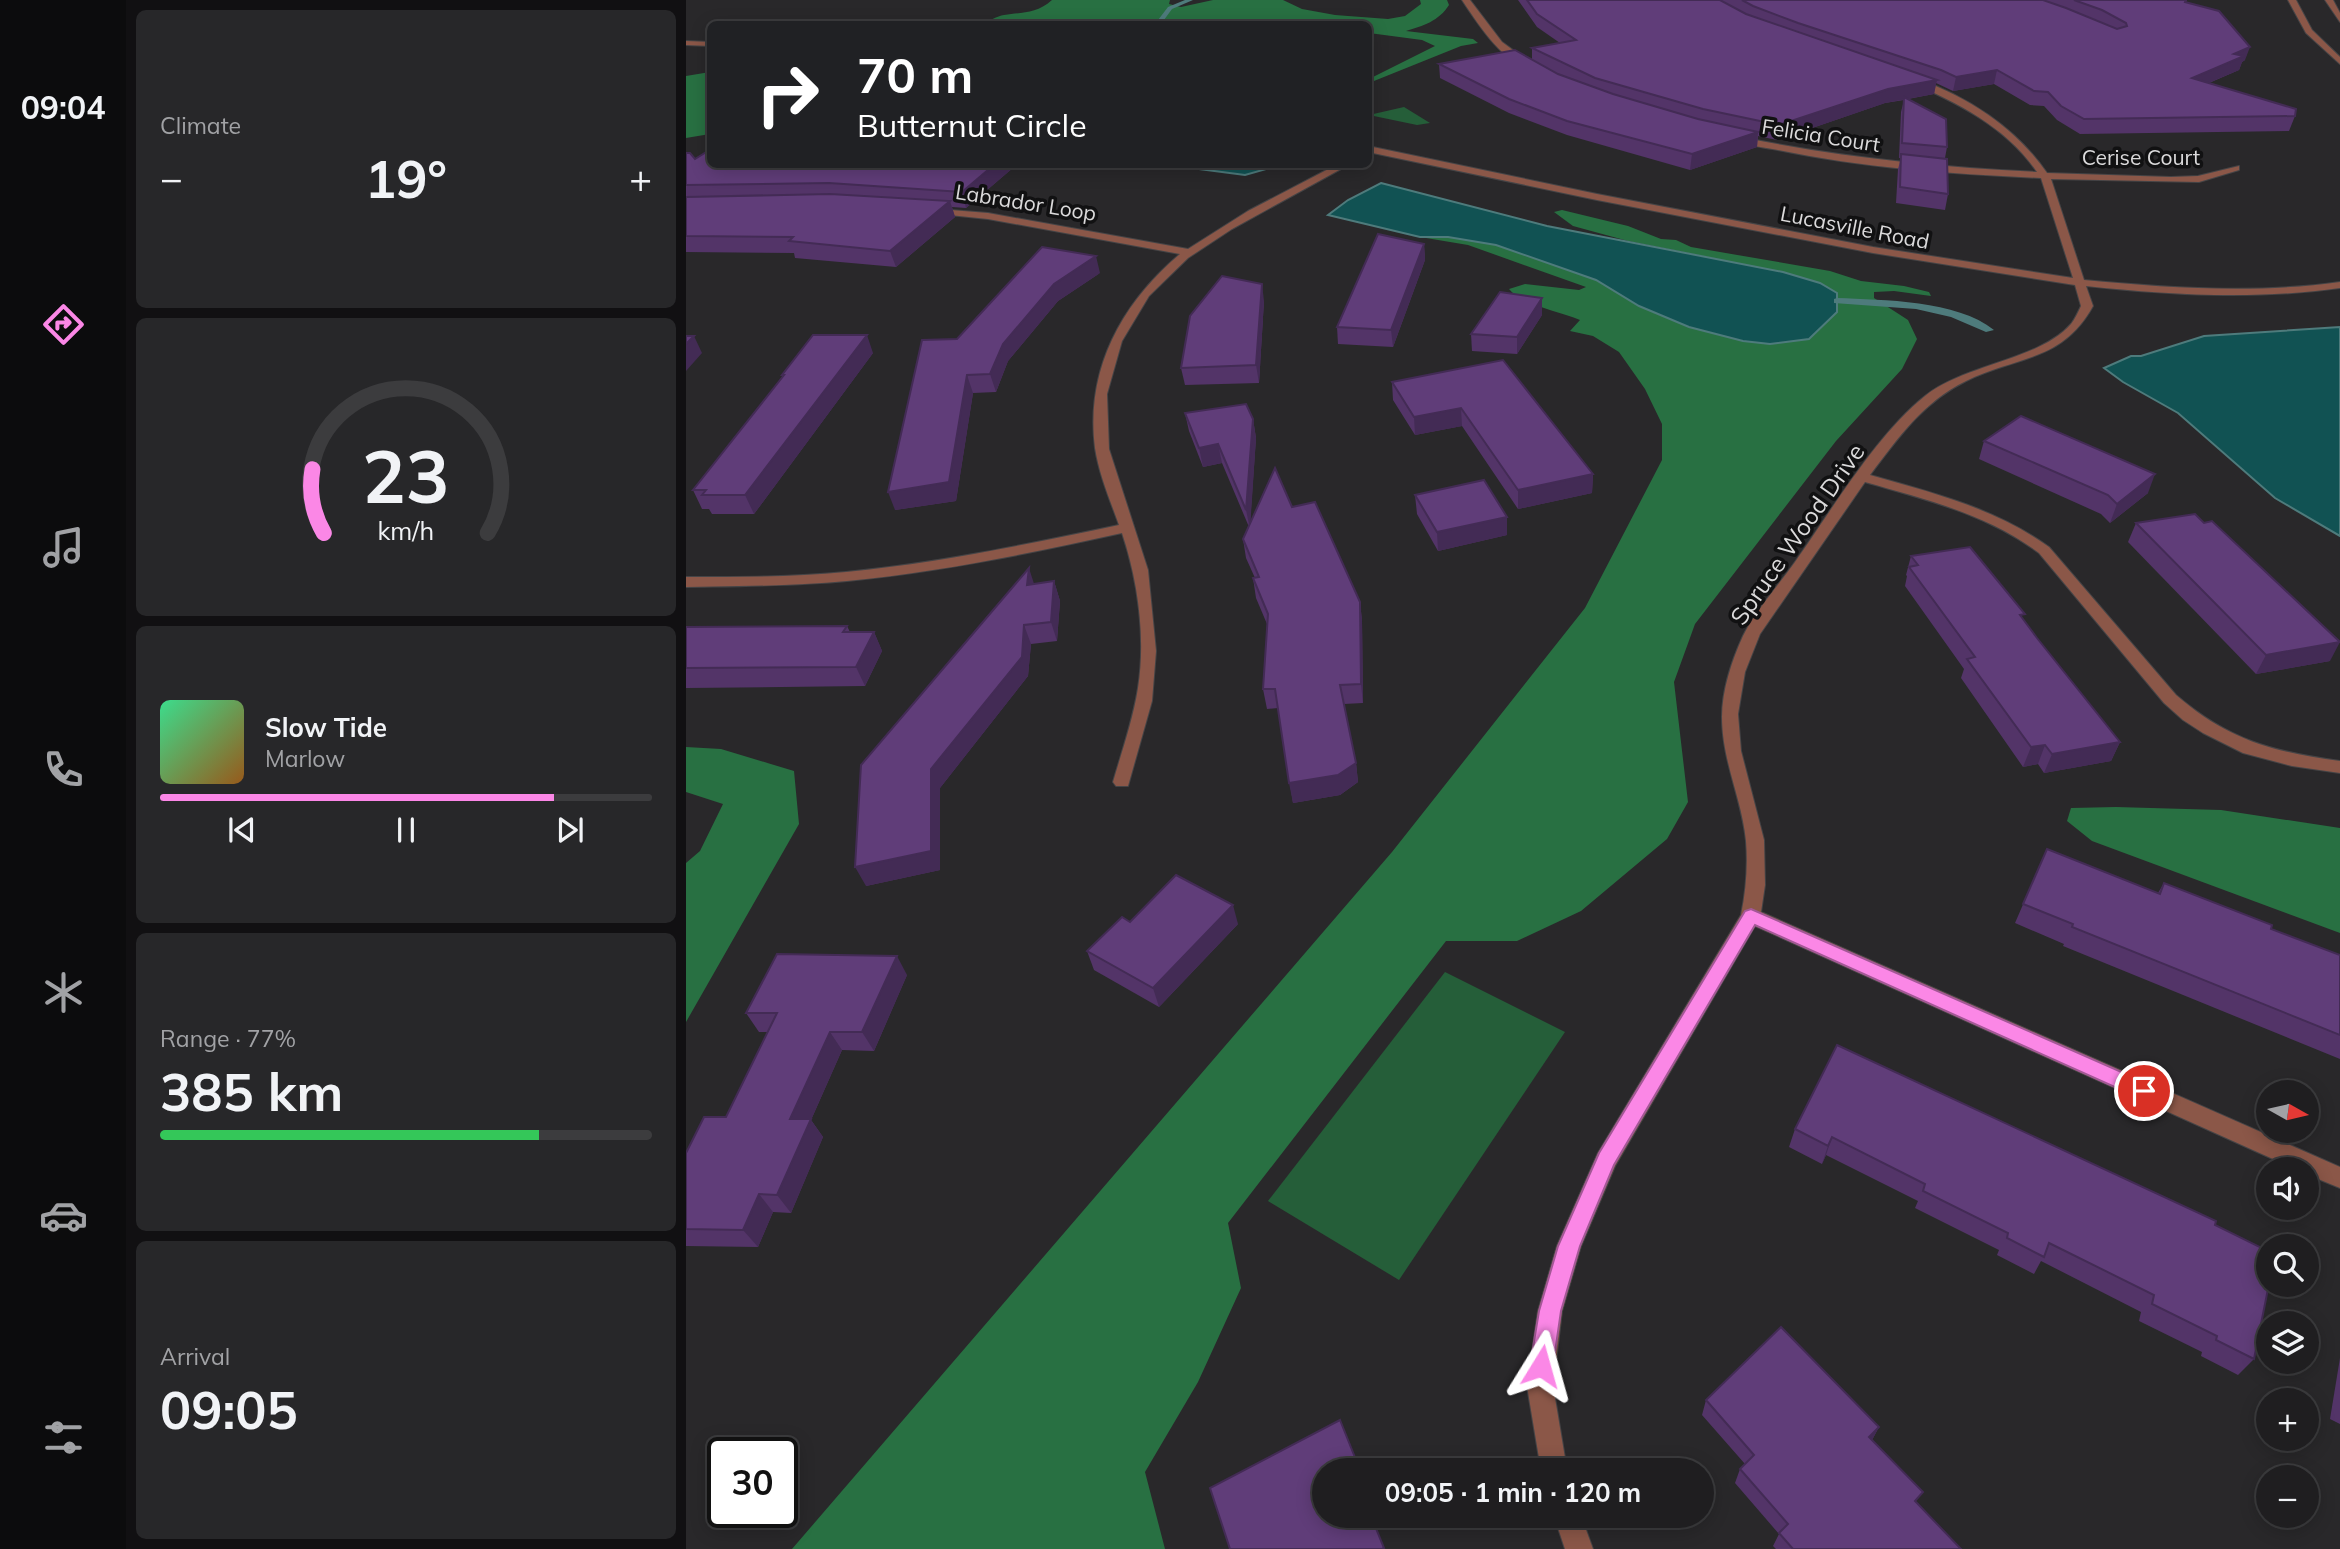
<!DOCTYPE html>
<html lang="en">
<head>
<meta charset="utf-8">
<style>
  :root { --surface:#1f1e20; --page:#272729; --text:#f1f3f6; --muted:#a1a2a5; --line:#3c3c3e; --accent:#fb87e6 }
  body { margin:0; font-family:Mulish,sans-serif; background:var(--page); color:var(--text); height:100vh; display:flex; flex-direction:column; font-size:26px; white-space:nowrap }
  * { box-sizing:border-box; margin:0 }
  p { font-size:23px; color:var(--muted) }
  .icon { flex:none; width:38px; height:38px; fill:none; stroke:currentColor; stroke-width:2; stroke-linecap:round; stroke-linejoin:round }
  .map { position:relative; flex:1; overflow:hidden }
  .sheet { display:flex; flex-direction:column; gap:10px; padding:10px; background:#111012; width:560px }
  .sheet>* { flex:none }
  .banner { position:absolute; left:21px; top:21px; width:665px; height:147px; border-radius:10px; box-shadow:0 4px 18px #0003,0 0 0 2px var(--line); background:#202124; color:#fff; overflow:hidden }
  .needle { width:46px; rotate:98deg }
  .fabs { position:absolute; left:1570px; top:1080px; display:grid; gap:14px }
  .fabs a { display:grid; place-items:center; width:63px; height:63px; border-radius:50%; background:var(--surface); box-shadow:0 4px 18px #0003,0 0 0 2px var(--line); font-size:35px }
  .speed { position:absolute; left:21px; top:1437px; display:flex; gap:14px; font-size:35px; font-weight:700; text-align:center }
  .speed>* { display:grid; place-content:center; width:91px; height:91px; border-radius:50%; background:var(--surface); box-shadow:0 4px 18px #0003,0 0 0 2px var(--line); line-height:1 }
  .speed .limit { border:4px solid #111; border-radius:10px; background:#fff; color:#111 }
  .pin { position:absolute; display:grid; place-items:center; width:60px; height:60px; color:#fff; margin:-30px; border:4px solid #fff; border-radius:50%; box-shadow:0 2px 7px #0007 }
  .me { position:absolute; width:77px; margin:-38px; rotate:8deg; stroke-linejoin:round; filter:drop-shadow(0 0 5px #0008) }
  .turn { display:flex; align-items:center; gap:24px; height:147px; padding:0 35px; font-size:32px }
  .turn .icon { width:91px; height:91px; stroke-width:2.5 }
  .turn b { display:block; font-size:49px; line-height:60px }
  .big { font-size:52px; font-weight:700; line-height:1.1 }
  .sheet .card { flex:1; display:flex; flex-direction:column; justify-content:center; gap:10px; min-width:0; padding:0 24px; border-radius:10px; background:var(--page) }
  .sheet .dial { align-items:center; gap:0 }
  .dial svg { height:182px; overflow:visible; fill:none; stroke:var(--line); stroke-width:7; stroke-linecap:round; text-anchor:middle }
  .dial text { fill:var(--text); stroke:none }
  .song { display:flex; align-items:center; gap:21px }
  .cover { width:84px; height:84px; border-radius:10px; background:linear-gradient(135deg,hsl(150 70% 55%),hsl(30 70% 35%)) }
  .played { height:7px; border-radius:4px; background:linear-gradient(90deg,var(--accent) 80%,var(--line) 80%) }
  .keys { display:flex; justify-content:space-around; direction:ltr }
  .heat { display:flex; justify-content:space-between; align-items:center; font-size:38px; direction:ltr }
  .charge { height:10px; border-radius:5px; background:linear-gradient(90deg,#34c759 77%,var(--line) 0) }
  .trip { position:absolute; left:626px; top:1458px; width:402px; height:70px; border-radius:35px; background:var(--surface); box-shadow:0 4px 18px #0003,0 0 0 2px var(--line); font-weight:700; line-height:70px; text-align:center }
  main { display:flex; flex:1; min-height:0 }
  .menu { display:flex; flex-direction:column; width:126px; justify-content:space-around; align-items:center; background:#0c0c0d; color:var(--muted) }
  .menu .icon { width:49px; height:49px }
  .menu .selected { color:var(--accent) }
  .menu b { font-size:32px; color:var(--text) }
  .map>svg:first-child { display:block }
  .green { fill:#255e39 }
  .forest { fill:#287042 }
  .water { fill:#115253; stroke:#4e7b7c; stroke-width:2 }
  .lines { fill:none; stroke-linecap:round; stroke-linejoin:round }
  .stream { fill:#4e7b7c; fill-rule:evenodd }
  .minor-casing { stroke:#454446; stroke-width:2 }
  .minor { fill:#8b5748; fill-rule:evenodd }
  .wall { fill:#533468 }
  .shaded-wall { fill:#432b55 }
  .building { fill:#603d79; stroke:#432b55; stroke-width:2 }
  .route { fill:#fb87e6; stroke:#a35896; stroke-width:2 }
  .labels { text-anchor:middle; dominant-baseline:central; stroke-width:7; stroke-linejoin:round; paint-order:stroke }
  .far-street-label { font-size:21px; fill:#dbdadb; stroke:#111112 }
  .street-label { font-size:24px; fill:#dbdadb; stroke:#111112 }
</style>
</head>
<body>
<main>
<nav class="menu">
<b>09:04</b>
<svg class="icon selected" aria-label="directions" viewBox="0 0 24 24"><path d="M12 3l9 9-9 9-9-9zM9 14v-3h6M13 9l2 2-2 2"/></svg>
<svg class="icon" aria-label="music" viewBox="0 0 24 24"><path d="M9 18V5l10-2v13"/><circle cx="6" cy="18" r="3"/><circle cx="16" cy="16" r="3"/></svg>
<svg class="icon" aria-label="phone" viewBox="0 0 24 24"><path d="M5 4h4l2 5-3 2q2 4 5 5l2-3 5 2v4C11 20 4 13 5 4z"/></svg>
<svg class="icon" aria-label="climate" viewBox="0 0 24 24"><path d="M12 3v18M4 7l16 10M4 17L20 7"/></svg>
<svg class="icon" aria-label="car" viewBox="0 0 24 24"><path d="M5 17H2v-5l4-1 3-4h7l3 4 3 1v5h-3M9 17h6M6 11h13"/><circle cx="7" cy="17" r="2"/><circle cx="17" cy="17" r="2"/></svg>
<svg class="icon" aria-label="filters" viewBox="0 0 24 24"><path d="M4 7h16M4 17h16"/><circle cx="9" cy="7" r="2"/><circle cx="15" cy="17" r="2"/></svg>
</nav>
<section class="sheet">
<div class="card"><p>Climate</p>
<div class="heat"><a>−</a><b class="big">19°</b><a>+</a></div>
</div>
<div class="card dial"><svg viewBox="0 0 100 80">
<path d="M14 69A42 42 0 1 1 86 69"/>
<path d="M14 69A42 42 0 0 1 9 41" stroke="#fb87e6"/>
<text x="50" y="56" font-size="32" font-weight="700">23</text>
<text x="50" y="72" font-size="11">km/h</text>
</svg></div>
<div class="card">
<div class="song"><i class="cover"></i><div><b>Slow Tide</b><p>Marlow</p></div></div>
<div class="played"></div>
<div class="keys"><svg class="icon" aria-label="previous" viewBox="0 0 24 24"><path d="M18 5L8 12l10 7zM5 5v14"/></svg><svg class="icon" aria-label="pause" viewBox="0 0 24 24"><path d="M8 5v14M16 5v14"/></svg><svg class="icon" aria-label="next" viewBox="0 0 24 24"><path d="M6 5l10 7-10 7zM19 5v14"/></svg></div>
</div>
<div class="card"><p>Range · 77%</p><b class="big">385 km</b><div class="charge"></div></div>
<div class="card"><p>Arrival</p><b class="big">09:05</b></div>
</section>
<div class="map">
<svg width="1654" height="1549" viewBox="0 0 1654 1549">
  <rect width="100%" height="100%" fill="#29282a"/>
  <g class="green">
    <path d="M718,107l26,16 -13,2 -48,-10z"/>
    <path d="M759,972l120,60 -166,248 -131,-79z"/>
  </g>
  <g class="forest">
    <path d="M366,0h118l-1,4 12,3 32,-7h70l19,9 33,6 53,4 17,-3 16,-12 -1,-4h27l2,5c-10,16 -26,21 -43,26l67,8 5,4 -17,3 -92,37v-4l66,-33 -13,-6 -53,-7 -1,-9 -92,-2 -22,2h-271c6,-3 14,-8 21,-9 19,-3 32,-1 48,-15z"/>
    <path d="M24,72v62l-24,4v-62z"/>
    <path d="M876,210l66,16 33,13 15,1 15,7 139,24 31,10 43,5 25,6 2,4 -37,-5 -20,1v6l34,22 9,19 -15,30 -66,72 -141,183 -21,58 14,120 -21,37 -86,72 -64,30h-71l-218,282 13,65 -43,94 -53,90 20,77h-373l600,-697 193,-244 77,-148v-36l-17,-35 -26,-37 -26,-16 -23,-5 10,-11c-22,-9 -58,-15 -71,-31l16,-5 54,6 7,-3 -118,-42 -48,-8h28l48,8 100,35 43,26 50,21 54,14 27,3 13,-72 -155,-31 -55,-15 -19,-14z"/>
    <path d="M0,747l35,2 73,22 5,53 -113,198v-159l14,-12 23,-47 -37,-12z"/>
    <path d="M1430,807l105,3 119,18v105l-248,-92 -25,-20 4,-13z"/>
  </g>
  <g class="water">
    <path d="M482,165l104,-1v1l-2,3 -25,7z"/>
    <path d="M695,183l166,43 236,46 37,11 17,10v19l-28,27 -39,5 -27,-3 -54,-14 -50,-21 -43,-26 -100,-35 -48,-8h-28l-92,-22 20,-15z"/>
    <path d="M1654,327v209l-65,-38 -97,-85 -55,-31 -19,-14 27,-12h10l63,-20z"/>
  </g>
  <g class="lines">
    <g class="stream">
      <path d="M499,0h8l-21,9 -11,15h-6l13,-17z"/>
      <path d="M1151,298c46,2 120,2 157,32l-8,2 -35,-15 -35,-8 -82,-6v-4z"/>
    </g>
    <g class="minor-casing">
      <g id="minor">
        <path d="M776,0h8l32,42 27,20v4c-25,0 -54,-47 -67,-66z"/>
        <path d="M1602,0h8l16,30 28,27v7l-34,-31z"/>
        <path d="M1639,0h8l7,13v9z"/>
        <path d="M0,41l24,1v4l-24,-1z"/>
        <path d="M1229,78c52,18 101,50 132,95l124,4 27,-1 41,-10v4l-40,12 -148,-3 33,101c84,8 172,14 256,2v6c-84,12 -170,7 -254,-2l7,20c-31,56 -76,50 -127,75 -43,21 -68,57 -96,94 63,18 125,33 179,72l127,148c52,45 97,57 164,66v12l-48,-7 -49,-13 -40,-20 -20,-13 -19,-17 -125,-150c-52,-39 -112,-53 -174,-71l-105,152 -15,38 -7,42 3,37 23,89 1,45 -4,27 579,255v21l-34,-14v-5h-11l-540,-243 -140,240 -34,80 -19,65 -9,75 14,84h-26l-14,-84 11,-75 19,-65 41,-93 143,-238c5,-24 7,-49 5,-74 -4,-42 -24,-80 -24,-124 0,-27 10,-57 21,-81 13,-26 35,-50 52,-74 36,-51 82,-128 130,-166 40,-32 115,-36 146,-72 4,-5 7,-12 10,-18l-6,-21 -202,-32 -276,-53 -229,-48v-6l229,48 276,53 200,31 -32,-100c-88,-4 -177,-10 -263,-28 -14,-3 -35,-4 -47,-11l5,-3c100,21 200,31 301,36 -30,-44 -77,-68 -125,-89z"/>
        <path d="M652,164h12l-118,65 -44,29 -39,38 -27,45 -15,53 2,55 39,121 8,81 -4,50 -24,85h-12l-3,-4c9,-31 20,-62 25,-94 8,-51 0,-107 -16,-155 -91,20 -182,39 -275,48 -53,5 -107,5 -161,6v-10c53,0 107,0 160,-5 92,-9 183,-28 273,-47 -9,-25 -20,-51 -24,-77 -10,-79 27,-145 85,-194l-192,-35 -58,-6 -4,-1v-4l62,5 200,36 60,-38z"/>
        <path d="M868,1516h27l12,33h-28z"/>
      </g>
    </g>
    <use href="#minor" class="minor"/>
  </g>
  <g class="wall">
    <path d="M832,0h669l-1,2 59,58 -3,2 -3,8 -30,13 86,33 -6,15 -209,3 -23,-14 -13,-14 -14,-1 -36,-21 -41,7 -17,-8 -2,11 -26,5 39,48 -2,11 3,36 -3,16 -49,-7 2,-34 3,-11h-2l2,-46 3,-12 -19,3 -108,37 -19,-4 -1,11 -67,23 -123,-35 -58,-22 -69,-35 -1,-14 93,-5v-11l28,-5 -23,-16z"/>
    <path d="M0,153l9,6 319,8 -48,41 -14,-1 3,10 -59,50 -101,-9 -1,-5 -108,-1z"/>
    <path d="M738,244l1,16 -32,87 -55,-3 -1,-17z"/>
    <path d="M414,273l-42,28 -50,60 -12,31 -23,1 -17,108 -61,9 62,-171z"/>
    <path d="M578,301l-5,82 -74,2 -4,-17z"/>
    <path d="M856,315l-25,39 -45,-3 -1,-17z"/>
    <path d="M187,353l-119,161h-42l-3,-5h-7l-9,-19 89,-113v-2z"/>
    <path d="M817,360l90,114 -1,19 -74,16 -56,-83 -47,9 -22,-35 -1,-18z"/>
    <path d="M499,413l68,6 3,19 -6,86 42,-17 68,95 2,19 1,82 -19,1 12,59 2,19 -18,13 -47,8 -15,-95 -11,1 -4,-20 4,-65 -11,-26 -3,-20h2l-9,-20 -3,-19 6,-12 -27,-64 -19,4 -14,-36z"/>
    <path d="M1298,441l164,52 -38,30 -9,-9 -122,-55z"/>
    <path d="M729,495l92,40 -69,16 -21,-37z"/>
    <path d="M1450,523l194,138 -74,13 -128,-132z"/>
    <path d="M1225,556l112,63 14,19 83,104 -9,19 -67,12 -6,-9 -15,3 -62,-89 3,-9 -59,-83 2,-10 -1,-1z"/>
    <path d="M368,581l6,20 -3,40 -26,3 -3,32 -88,112v82l-74,16 167,-302z"/>
    <path d="M161,626l3,6h24l8,19 -17,35 -179,2v-61z"/>
    <path d="M1361,849l111,44 6,-10 107,46 69,26v104l-277,-113 1,-2 -49,-21z"/>
    <path d="M552,924l-79,83 -65,-37 -7,-19z"/>
    <path d="M221,975l-33,76 -32,-1 -31,70 12,17 -32,76 -18,-1 -15,35 -72,-1v-93l40,-36 42,-85h-9l-13,-19z"/>
    <path d="M1109,1129l420,96 39,134 -16,16 -37,-19 1,-4 -63,-31 2,-9 -100,-51 -7,13 -37,-19 2,-5 -84,-42 3,-7 -92,-46 -4,9 -33,-17z"/>
    <path d="M1654,1358v66l-10,-5z"/>
    <path d="M1020,1400l173,27 -7,13 44,62 45,47h-185l-3,-3 6,-12 -44,-51 5,-14 5,-5 -43,-49z"/>
  </g>
  <g class="shaded-wall">
    <path d="M1564,47l-5,13 -3,2 -3,8 -52,22 5,-14 42,-24z"/>
    <path d="M1311,70l-3,14 -41,7 3,-14z"/>
    <path d="M1251,80l-3,14 -49,9 -108,37 2,-15 109,-36z"/>
    <path d="M1072,132l-1,15 -67,23 2,-16z"/>
    <path d="M309,164h18l1,3 -48,41 -4,-16z"/>
    <path d="M264,201l5,16 -59,50 -6,-16z"/>
    <path d="M738,244l1,16 -32,87 -2,-17z"/>
    <path d="M410,256l4,17 -42,28 -50,60 -12,31 -6,-18 13,-30 51,-60z"/>
    <path d="M576,284l2,17 -5,82 -3,-18z"/>
    <path d="M856,298v17l-25,39v-17z"/>
    <path d="M181,335l6,18 -119,161 -9,-19z"/>
    <path d="M8,336l8,17 -16,18v-27z"/>
    <path d="M281,375l6,18 -17,108 -61,9 -7,-18z"/>
    <path d="M775,408l1,18 -47,9 -1,-18z"/>
    <path d="M567,419l3,19 -6,91 -4,-19z"/>
    <path d="M532,444l4,19 -19,4 -4,-19z"/>
    <path d="M907,474l-1,19 -74,16v-19z"/>
    <path d="M1469,474l-7,19 -38,30 7,-19z"/>
    <path d="M821,517v18l-69,16 -1,-19z"/>
    <path d="M343,568l6,19 -8,-2z"/>
    <path d="M368,581l6,20 -3,40 -6,-19z"/>
    <path d="M674,602l2,19 1,82 -2,-19z"/>
    <path d="M338,625l7,19 -3,32 -88,112v82l-74,16 -11,-19 76,-98z"/>
    <path d="M188,632l8,19 -17,35 -9,-19z"/>
    <path d="M1654,642l-10,19 -74,13 10,-19z"/>
    <path d="M1434,742l-9,19 -67,12 8,-19z"/>
    <path d="M1359,745l-7,19 -15,3 8,-20z"/>
    <path d="M670,763l2,19 -18,13 -47,8 -4,-20z"/>
    <path d="M547,905l5,19 -79,83 -6,-19z"/>
    <path d="M211,956l10,19 -33,76 -12,-19z"/>
    <path d="M144,1032l12,18 -31,70 12,17 -32,76 -14,-18 13,-76z"/>
    <path d="M1146,1137l-6,18 -4,9 6,-18z"/>
    <path d="M73,1194l14,18 -15,35 -15,-17z"/>
    <path d="M1193,1427l-8,15 -2,-5z"/>
  </g>
  <g class="building">
    <path d="M841,0h193l26,14 191,66 -49,9 -109,36 -76,-16 -108,-31 -63,-30 44,-8 -39,-26z"/>
    <path d="M1056,0h301l23,8 51,21 10,-3 -1,-3 -24,-13 -28,-10h112l-1,2 34,9 31,36 -16,7 10,2 -52,22 104,31 -1,7 -211,3 -23,-13 -13,-14 -14,-1 -37,-21 -41,7 -15,-7 -143,-47 -45,-17z"/>
    <path d="M829,50l43,24 55,20 85,25 60,13 -66,22 -125,-33 -58,-22 -70,-35z"/>
    <path d="M1218,97l42,22 1,28 -45,-4z"/>
    <path d="M22,151h2v13h285l-33,28 -133,-9 -143,2v-32h4l5,6z"/>
    <path d="M1215,154l46,5 1,35 -48,-7z"/>
    <path d="M144,194l120,7 -60,50 -101,-10 4,-4 -107,-1v-39z"/>
    <path d="M692,234l46,10 -33,86 -54,-3z"/>
    <path d="M356,247l54,9 -42,28 -51,60 -13,30 -23,1 -18,107 -61,10 34,-152 35,-1z"/>
    <path d="M536,276l40,8 -6,81 -75,3 9,-52z"/>
    <path d="M814,292l42,6 -25,39 -46,-3z"/>
    <path d="M127,335h54l-122,160h-43l4,-5h-13l91,-115h-2z"/>
    <path d="M0,336h8l-8,8z"/>
    <path d="M817,360l90,114 -75,16 -57,-82 -47,9 -22,-35z"/>
    <path d="M560,404l7,15 -7,91 -28,-66 -19,4 -14,-35z"/>
    <path d="M1335,416l134,58 -38,30 -9,-9 -124,-54z"/>
    <path d="M589,468l17,39 23,-5 45,100 1,82 -21,1 16,78 -18,12 -49,8 -14,-94h-12l5,-75 -15,-36 6,-1 -16,-38z"/>
    <path d="M798,480l23,37 -70,15 -22,-37z"/>
    <path d="M1509,514l9,9 8,-2 128,121 -74,13 -130,-132z"/>
    <path d="M1284,547l55,67 -5,1 17,23 83,104 -68,12 -7,-9 -14,2 -64,-88 8,-2 -66,-90 9,-2 -7,-9z"/>
    <path d="M343,568l-2,17 27,-4 -3,41 -27,3 -2,32 -91,112v82l-76,16 6,-102z"/>
    <path d="M161,626l-4,6h31l-18,35 -170,1v-41z"/>
    <path d="M1361,849l113,45 4,-11 108,42 -1,4 69,26v80l-268,-108 1,-3 -50,-20z"/>
    <path d="M490,875l57,30 -80,83 -66,-37 35,-34 8,5z"/>
    <path d="M91,954l120,2 -35,76h-32l-40,87h21l-34,76 -18,-1 -16,36 -57,-1v-76l18,-36h22l51,-104h-31z"/>
    <path d="M1151,1045l379,176 -1,4 53,26v33h1l-15,75 -38,-19 1,-4 -65,-32 2,-9 -105,-52 -5,14 -37,-19 1,-5 -85,-42 2,-7 -93,-47 -4,9 -33,-17z"/>
    <path d="M1095,1327l98,100 -10,10 54,55 -8,9 46,48h-168l-14,-16 9,-9 -48,-55 14,-14 -48,-55z"/>
    <path d="M654,1420l20,50h-35v46h46l13,32 -2,1h-152l-20,-61z"/>
  </g>
  <path class="route" d="M1065,909l400,176 3,6 -3,6 -7,2 -7,-2 -382,-172 -141,240 -34,81 -19,65 -8,55 -3,8 -9,4 -8,-4 -3,-8 9,-55 19,-65 41,-93 146,-242z"/>
  <g class="labels">
    <g class="far-street-label">
      <text transform="translate(1135 135) rotate(9)">Felicia Court</text>
      <text x="1455" y="157">Cerise Court</text>
      <text transform="translate(340 202) rotate(9)">Labrador Loop</text>
      <text transform="translate(1169 227) rotate(11)">Lucasville Road</text>
    </g>
    <g class="street-label">
      <text transform="translate(1111 534) rotate(-55)">Spruce Wood Drive</text>
    </g>
  </g>
</svg>
<div class="fabs">
<a><svg class="needle" viewBox="-14 -14 28 28"><path d="M0-13l5 13h-10z" fill="#e53935"/><path d="M0 13l5-13h-10z" fill="#a1a2a5"/></svg></a>
<a><svg class="icon" aria-label="sound" viewBox="0 0 24 24"><path d="M4 9h4l5-4v14l-5-4H4zM17 9q2 3 0 6"/></svg></a>
<a><svg class="icon" aria-label="search" viewBox="0 0 24 24"><circle cx="10" cy="10" r="6"/><path d="M15 15l6 6"/></svg></a>
<a><svg class="icon" aria-label="layers" viewBox="0 0 24 24"><path d="M12 4l9 5-9 5-9-5zM3 14l9 5 9-5"/></svg></a>
<a>+</a>
<a>−</a>
</div>
<div class="speed"><div class="limit">30</div></div>
<div class="pin" style="left:1458px;top:1091px;background:#d93025"><svg class="icon" aria-label="arrive" viewBox="0 0 24 24"><path d="M6 21V4h12l-3 4 3 4H6"/></svg></div>
<svg class="me" style="left:855px;top:1366px" viewBox="-20 -20 40 40"><path d="M0-17L14 15 0 8-14 15z" fill="#fb87e6" stroke="#fff" stroke-width="4"/></svg>
<div class="trip">09:05 · 1 min · 120 m</div>
<div class="banner">
<div class="turn"><svg class="icon" aria-label="right" viewBox="0 0 24 24"><path d="M7 20v-9h11M14 6l5 5-5 5"/></svg><div><b>70 m</b>Butternut Circle</div></div>
</div>
</div>
</main>
</body>
</html>
